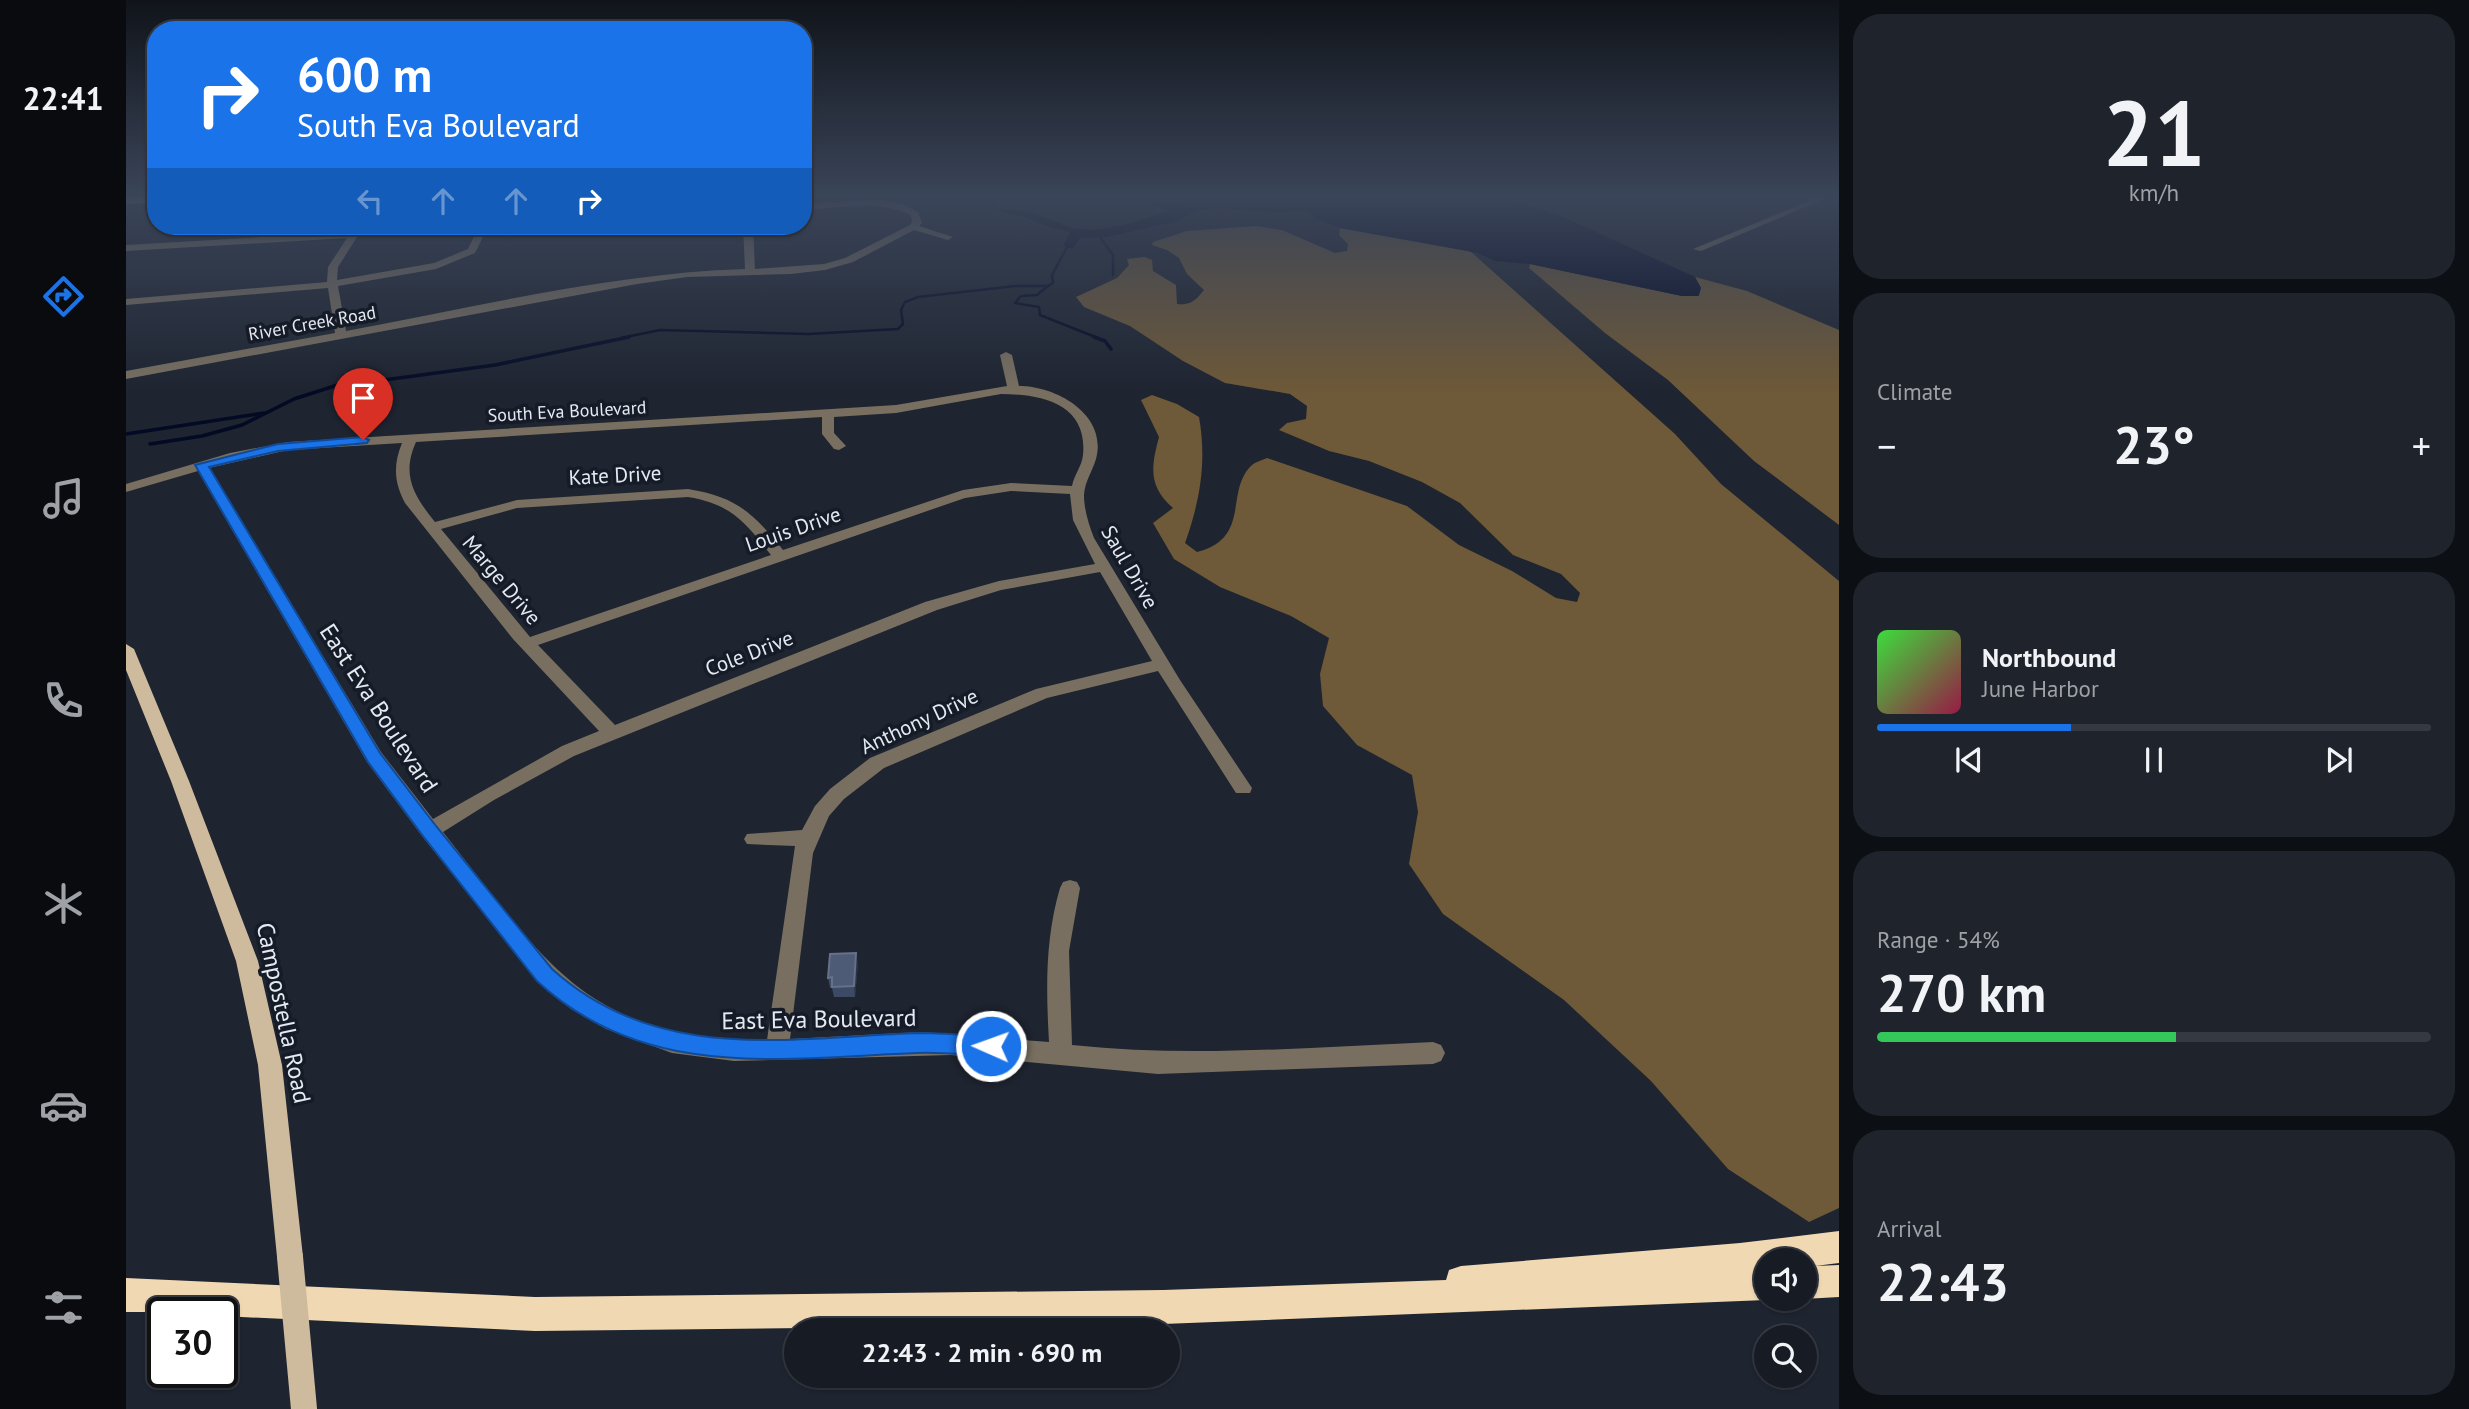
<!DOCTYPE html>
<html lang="en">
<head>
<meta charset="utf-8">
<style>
  :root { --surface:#161b24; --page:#1f242c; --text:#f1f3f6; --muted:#9ea1a6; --line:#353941; --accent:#1a73e8 }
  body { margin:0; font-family:"PT Sans",sans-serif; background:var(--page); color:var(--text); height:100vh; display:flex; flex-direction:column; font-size:26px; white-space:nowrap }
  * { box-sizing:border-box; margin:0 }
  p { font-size:23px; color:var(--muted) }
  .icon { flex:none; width:38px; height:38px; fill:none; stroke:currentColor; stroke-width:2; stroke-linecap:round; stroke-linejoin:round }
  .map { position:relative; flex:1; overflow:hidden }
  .panel { display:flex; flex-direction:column; gap:14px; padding:14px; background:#0c0f14; width:630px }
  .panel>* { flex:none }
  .top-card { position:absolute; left:21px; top:21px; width:665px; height:214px; border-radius:28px; box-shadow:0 2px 5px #0004,0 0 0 2px var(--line); background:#1a73e8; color:#fff; overflow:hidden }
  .controls { position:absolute; left:1628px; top:1248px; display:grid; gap:14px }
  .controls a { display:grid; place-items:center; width:63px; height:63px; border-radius:50%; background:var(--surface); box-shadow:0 2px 5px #0004,0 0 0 2px var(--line); font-size:35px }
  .speed { position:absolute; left:21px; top:1297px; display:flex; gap:14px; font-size:35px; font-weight:700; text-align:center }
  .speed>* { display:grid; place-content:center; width:91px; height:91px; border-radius:50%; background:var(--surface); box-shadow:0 2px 5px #0004,0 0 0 2px var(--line); line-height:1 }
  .speed .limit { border:4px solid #111; border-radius:10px; background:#fff; color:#111 }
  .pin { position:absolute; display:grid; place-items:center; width:60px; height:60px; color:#fff; margin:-72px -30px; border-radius:50% 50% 50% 0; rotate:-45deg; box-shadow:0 0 7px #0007 }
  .pin .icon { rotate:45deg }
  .me { position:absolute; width:77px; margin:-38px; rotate:272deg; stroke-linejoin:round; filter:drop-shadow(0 0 5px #0008) }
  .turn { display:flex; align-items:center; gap:24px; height:147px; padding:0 35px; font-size:32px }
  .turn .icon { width:91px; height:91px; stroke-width:2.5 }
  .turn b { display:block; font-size:49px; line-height:60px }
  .lanes { display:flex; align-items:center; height:66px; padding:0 35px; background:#0003; justify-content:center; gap:35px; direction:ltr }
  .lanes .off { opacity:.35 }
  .big { font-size:52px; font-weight:700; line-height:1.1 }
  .panel .card { flex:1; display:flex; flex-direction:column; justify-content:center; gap:10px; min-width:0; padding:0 24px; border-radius:28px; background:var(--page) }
  .panel .dial { align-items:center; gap:0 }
  .dial b { font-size:91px; line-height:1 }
  .song { display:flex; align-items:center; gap:21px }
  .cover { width:84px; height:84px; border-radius:10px; background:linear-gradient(135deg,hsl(120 70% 55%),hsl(340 70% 35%)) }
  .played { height:7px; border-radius:4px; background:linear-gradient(90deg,var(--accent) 35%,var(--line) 35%) }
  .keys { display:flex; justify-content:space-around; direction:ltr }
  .heat { display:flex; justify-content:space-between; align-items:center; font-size:38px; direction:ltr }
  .charge { height:10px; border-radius:5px; background:linear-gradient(90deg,#34c759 54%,var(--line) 0) }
  .trip { position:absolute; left:658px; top:1318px; width:396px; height:70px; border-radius:35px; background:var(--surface); box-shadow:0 2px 5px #0004,0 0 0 2px var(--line); font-weight:700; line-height:70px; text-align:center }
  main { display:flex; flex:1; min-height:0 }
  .dock { display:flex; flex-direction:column; width:126px; justify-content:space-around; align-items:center; background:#090b0e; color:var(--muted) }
  .dock .icon { width:49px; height:49px }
  .dock .selected { color:var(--accent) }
  .dock b { font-size:32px; color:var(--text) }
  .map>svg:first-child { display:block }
  .forest { fill:#6e5938 }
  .water { fill:#030a24 }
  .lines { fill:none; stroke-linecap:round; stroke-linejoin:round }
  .stream-far1 { stroke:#030a24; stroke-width:2.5 }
  .stream { stroke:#030a24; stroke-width:3.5 }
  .minor { fill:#786f60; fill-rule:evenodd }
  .major { fill:#ceba9c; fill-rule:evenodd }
  .highway { fill:#f0d8b3; fill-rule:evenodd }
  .major-bridge { stroke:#ceba9c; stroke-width:26 }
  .wall { fill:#3c4a66 }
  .shaded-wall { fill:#28344a }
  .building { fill:#4e5b76; stroke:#667189; stroke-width:2 }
  .route { fill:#1a73e8; stroke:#114b97; stroke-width:2 }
  .labels { text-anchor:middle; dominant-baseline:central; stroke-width:7; stroke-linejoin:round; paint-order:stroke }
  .far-street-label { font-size:18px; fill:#e5e9f2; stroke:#151b27 }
  .street-label { font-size:21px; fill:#e5e9f2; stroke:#151b27 }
  .near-street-label { font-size:24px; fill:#e5e9f2; stroke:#151b27 }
</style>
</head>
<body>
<main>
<nav class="dock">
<b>22:41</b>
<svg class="icon selected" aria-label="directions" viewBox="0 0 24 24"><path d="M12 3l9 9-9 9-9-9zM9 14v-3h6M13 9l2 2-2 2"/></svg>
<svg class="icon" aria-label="music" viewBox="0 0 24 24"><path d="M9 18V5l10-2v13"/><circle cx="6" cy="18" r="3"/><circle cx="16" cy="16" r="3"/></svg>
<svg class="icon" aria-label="phone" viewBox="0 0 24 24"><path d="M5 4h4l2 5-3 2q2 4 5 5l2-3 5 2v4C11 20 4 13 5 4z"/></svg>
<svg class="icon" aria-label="climate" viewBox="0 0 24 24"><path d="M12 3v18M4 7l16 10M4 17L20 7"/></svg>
<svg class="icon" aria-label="car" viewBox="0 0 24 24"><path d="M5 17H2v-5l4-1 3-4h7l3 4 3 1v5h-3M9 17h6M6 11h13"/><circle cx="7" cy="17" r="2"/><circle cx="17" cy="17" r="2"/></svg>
<svg class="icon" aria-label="filters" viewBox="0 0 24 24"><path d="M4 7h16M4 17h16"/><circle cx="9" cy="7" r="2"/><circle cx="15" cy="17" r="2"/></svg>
</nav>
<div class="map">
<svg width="1713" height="1409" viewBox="0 0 1713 1409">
  <rect width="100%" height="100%" fill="#1e2430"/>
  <g class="forest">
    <path d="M1130,226l26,4 53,23 12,-2 1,-7 -9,-9 1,-7 130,23 205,183 46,50 118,97v627l-30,14 -81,-53 -77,-88 -87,-81 -121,-86 -34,-50 9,-52 -6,-37 -55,-30 -34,-39 -3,-32 9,-36 -38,-22 -71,-29 -46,-28 -21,-36 20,-15c-25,-22 -22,-41 -14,-71l-18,-37 11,-5 25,9 22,13c8,45 1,84 -14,126l12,9c55,-14 27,-61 55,-87 3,-3 11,-5 15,-7l140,48 52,39 53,26 44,27 21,4 3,-9 -19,-19 -48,-19 -53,-52 -38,-21 -53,-21 -40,-10 -50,-21 8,-7 19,-4 1,-13 -17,-12 -65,-11 -42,-22 -53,-35 -46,-19 -8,-10 41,-19 12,-13 -2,-6 18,-2 7,3 1,11 23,14 1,19c13,2 19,-4 27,-14l-17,-16 -8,-16 -12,-8 -15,-5 1,-3 34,-11z"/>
    <path d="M1404,264l152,32h17l2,-8 -6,-11 52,14 92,39v195l-85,-64 -86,-81 -63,-47 -76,-65z"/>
  </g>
  <path class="water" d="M1077,196h298l58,19 136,62 6,11 -3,8h-16l-152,-32 -35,-3 -17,-8 -138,-25 -26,-10 -5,-6 -11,-2 -17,2 -64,-4 -20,2 -19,11 -71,16 -27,1 -8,11 -9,-3 7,-14c-15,-4 -29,-7 -43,-14 -11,-5 -21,-2 -31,-10l35,4 41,16 22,2 30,-5 45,-14 -20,-7 1,-3 28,1z"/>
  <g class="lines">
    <g class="stream-far1">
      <path d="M860,196l10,12"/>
      <path d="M973,236l14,19v20"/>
      <path d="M922,286l-11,9 -16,1 -6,7 24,4 1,8 58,23"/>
      <path d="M495,338l39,-8 148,4 90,-5 5,-5 -2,-14 4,-8 13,-5 97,-11h33l5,-3 -1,-8 15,-28"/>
    </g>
    <g class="stream">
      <path d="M968,337l11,4 6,8"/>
      <path d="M0,434l138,-21"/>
      <path d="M24,444l52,-8 40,-11 52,-26 59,-19h31l111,-15 134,-28"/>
    </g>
    <g class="minor">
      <path d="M1695,196h11l-131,55 -8,-2z"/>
      <path d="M753,200l24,4 15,8 4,11 -3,3 34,11 -5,3 -34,-10 -61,32 -28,8 -34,4 -104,3 -50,7 -511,95v-8l209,-38 -7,-45 -202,17v-6l201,-17 1,-15 19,-29 -221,13v-6l225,-13 5,-6h5v5l138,-5 -12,3 -12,24 -39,16 -98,17 8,45c130,-24 267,-58 399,-62l-2,-43h10l2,43 69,-5 21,-6 65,-33 2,-3 -1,-7c-32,-16 -73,-7 -108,-5v-6zM351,230l-9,19 -34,14 -97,17 1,-13 19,-30z"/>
      <path d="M880,352l6,3 7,31c38,0 89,29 77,73 -4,13 -11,22 -12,36 0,15 5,30 10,43l86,142 72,108 -2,5h-14l-78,-122 -111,27 -163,70 -40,31 -15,17 -16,37 -23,186 131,-7 128,10c-3,-53 -4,-103 11,-154l3,-6 7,-2 7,2 3,6 -11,63 3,94c120,13 241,2 361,-3l8,3 4,8 -4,8 -8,3 -275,10 -207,-19 -217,6 -62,-8 -66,-24 -35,-20 -32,-26 -117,-147 -55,-74 -169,-291 -72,21v-8l104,-31 58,-11 608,-37 111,-19 -7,-31zM875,394c41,0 87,10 82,61 -1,11 -9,20 -11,31l-61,-3 -48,7 -180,60c-30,-37 -46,-53 -95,-61l-171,11 -82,22c-21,-26 -34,-47 -19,-80l406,-25v17l12,15 5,1 7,-4 -12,-13v-16l62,-4zM276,443c-9,22 -8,39 3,60l108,136 86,92 -37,15 -129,73 -52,-67 -172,-284 79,-18zM885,491l59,3 3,26 22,44 -96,17 -74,21 -310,123 -77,-80 427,-147zM562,497c43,7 57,25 83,58l-241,82 -89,-108 76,-21zM974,572l52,89 -116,28 -166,69 -40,31 -15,17 -13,24 -55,4 -3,5 3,5 48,2 -28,194c-182,0 -222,-79 -324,-208l51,-32 80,-44 363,-146 64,-20z"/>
    </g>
    <g class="major">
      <path d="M30,197v6l-30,1v-6z"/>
      <path d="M0,644l8,5 55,132 69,180 24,104 21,192 -3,10 -10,3 -10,-3 -3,-10 -19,-192 -22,-104 -65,-180 -45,-111z"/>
    </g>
    <path class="highway" d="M1713,1231v32l-24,3 24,-1v32l-35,2 -2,-1h2v-38h-38v38h5l-5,2 -603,24 -628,7 -313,-15v-4h-96v-34l409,19 628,-7 283,-10 3,-10 12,-4 279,-23z"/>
    <path class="major-bridge" d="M164,1257l14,152"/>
  </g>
  <path class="wall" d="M732,963l-3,34h-21l-2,-9h-2l-2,-10z"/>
  <path class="shaded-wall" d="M730,953l2,10 -3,34 -1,-11z"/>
  <path class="building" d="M730,953l-2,33 -22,1v-10l-4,1 2,-24z"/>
  <linearGradient id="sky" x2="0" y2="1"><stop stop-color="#10141a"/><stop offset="0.5" stop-color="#3b4559"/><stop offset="1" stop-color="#3b4559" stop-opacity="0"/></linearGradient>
  <rect width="1713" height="393" fill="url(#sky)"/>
  <path class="route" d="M237,437l6,3 -2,3 -89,8 -69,16 171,286 56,73 116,143c105,95 235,69 365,64 24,0 50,2 74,3l8,3 3,7 -3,7 -8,3c-24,-1 -50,-4 -74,-3 -135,5 -271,29 -380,-72l-114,-145 -55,-74 -173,-297 83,-21z"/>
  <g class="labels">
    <g class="far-street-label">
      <text transform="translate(186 323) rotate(-10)">River Creek Road</text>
      <text transform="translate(441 411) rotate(-3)">South Eva Boulevard</text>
    </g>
    <g class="street-label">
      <text transform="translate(489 475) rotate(-3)">Kate Drive</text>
      <text transform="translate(667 529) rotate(-19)">Louis Drive</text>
      <text transform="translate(1004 567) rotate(60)">Saul Drive</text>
      <text transform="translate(376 580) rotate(50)">Marge Drive</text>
      <text transform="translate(623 653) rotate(-21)">Cole Drive</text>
      <text transform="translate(793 721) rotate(-25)">Anthony Drive</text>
    </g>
    <g class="near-street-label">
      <text transform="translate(253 708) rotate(57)">East Eva Boulevard</text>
      <text transform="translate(158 1013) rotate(78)">Campostella Road</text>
      <text transform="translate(693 1019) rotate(-1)">East Eva Boulevard</text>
    </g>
  </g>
</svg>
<div class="controls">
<a><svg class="icon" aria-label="sound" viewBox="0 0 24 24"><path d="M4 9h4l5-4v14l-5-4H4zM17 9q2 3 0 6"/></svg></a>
<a><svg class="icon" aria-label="search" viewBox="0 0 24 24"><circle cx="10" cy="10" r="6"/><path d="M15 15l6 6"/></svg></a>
</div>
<div class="speed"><div class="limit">30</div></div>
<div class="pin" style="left:237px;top:440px;background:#d93025"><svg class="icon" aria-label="arrive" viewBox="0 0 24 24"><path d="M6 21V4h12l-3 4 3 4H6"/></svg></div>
<svg class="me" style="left:865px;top:1046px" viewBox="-20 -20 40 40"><circle r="17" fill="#1a73e8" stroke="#fff" stroke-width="3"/><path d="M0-11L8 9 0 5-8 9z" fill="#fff"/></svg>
<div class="trip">22:43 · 2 min · 690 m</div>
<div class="top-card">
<div class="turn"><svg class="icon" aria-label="right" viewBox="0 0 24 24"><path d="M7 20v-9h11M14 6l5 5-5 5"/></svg><div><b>600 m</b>South Eva Boulevard</div></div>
<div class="lanes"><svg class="icon off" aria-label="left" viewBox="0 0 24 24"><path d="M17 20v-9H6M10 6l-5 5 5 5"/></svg><svg class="icon off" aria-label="ahead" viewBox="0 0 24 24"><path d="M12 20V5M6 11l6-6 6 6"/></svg><svg class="icon off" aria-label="ahead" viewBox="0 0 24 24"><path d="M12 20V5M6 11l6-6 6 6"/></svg><svg class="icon" aria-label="right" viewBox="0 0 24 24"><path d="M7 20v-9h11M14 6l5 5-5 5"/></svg></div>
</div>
</div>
<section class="panel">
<div class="card dial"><b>21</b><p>km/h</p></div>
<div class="card"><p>Climate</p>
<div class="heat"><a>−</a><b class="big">23°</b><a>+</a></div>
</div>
<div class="card">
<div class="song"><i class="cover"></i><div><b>Northbound</b><p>June Harbor</p></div></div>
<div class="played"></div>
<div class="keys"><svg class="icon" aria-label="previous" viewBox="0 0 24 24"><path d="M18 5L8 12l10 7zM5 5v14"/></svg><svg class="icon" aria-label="pause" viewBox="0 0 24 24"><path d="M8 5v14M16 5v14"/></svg><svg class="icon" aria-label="next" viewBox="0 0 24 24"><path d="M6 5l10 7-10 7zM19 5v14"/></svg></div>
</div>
<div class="card"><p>Range · 54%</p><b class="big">270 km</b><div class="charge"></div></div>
<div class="card"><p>Arrival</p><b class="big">22:43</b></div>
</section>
</main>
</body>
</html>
